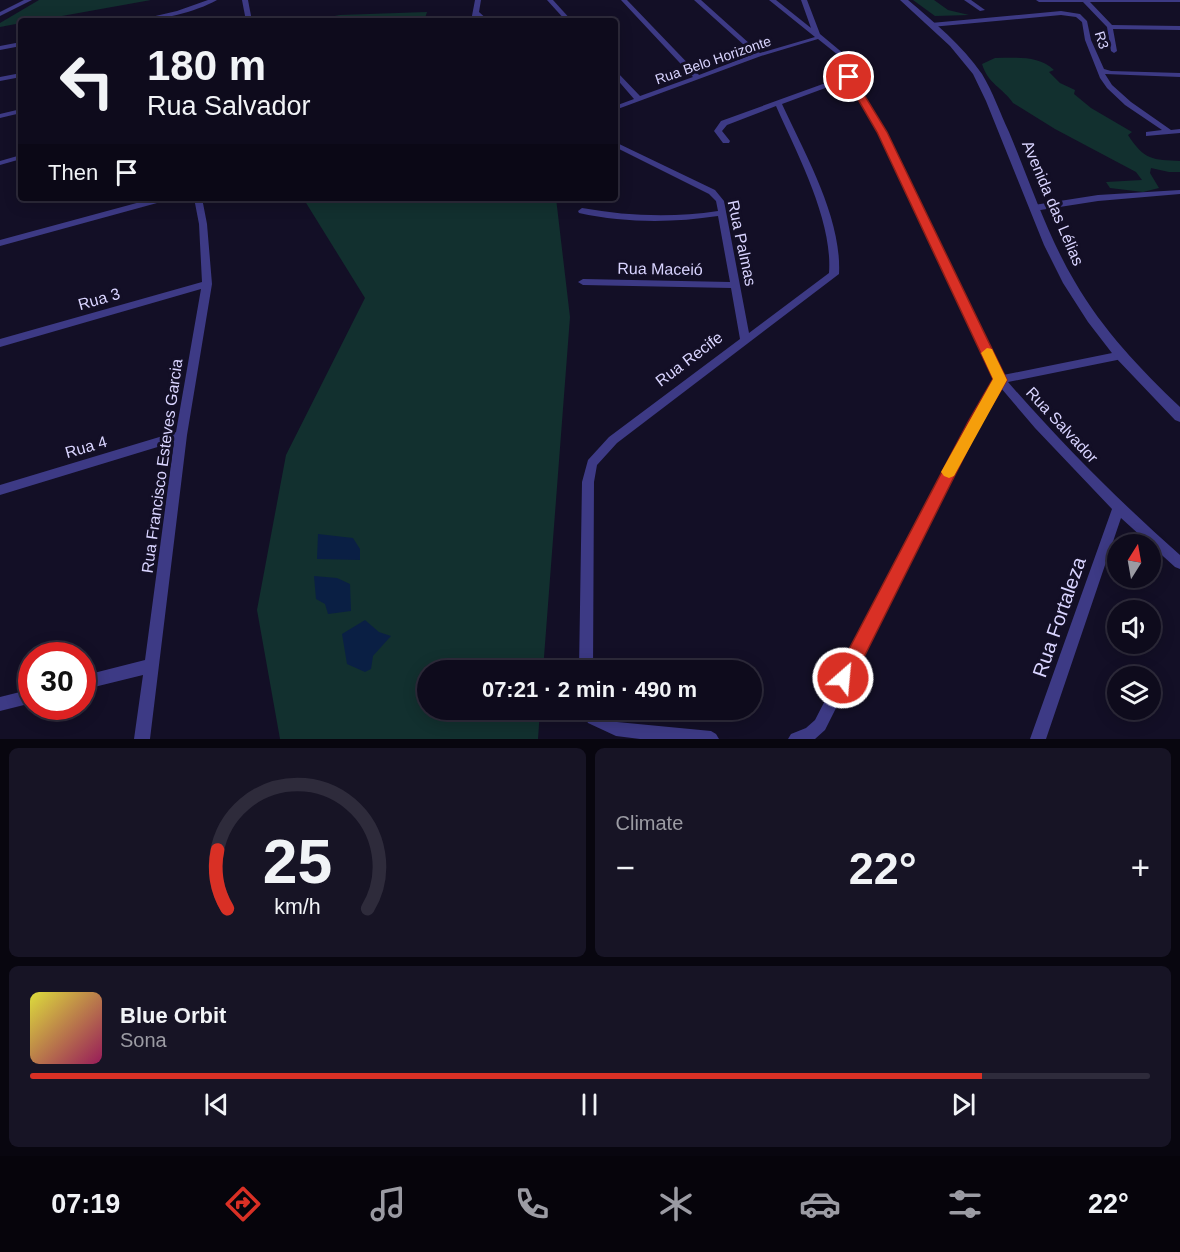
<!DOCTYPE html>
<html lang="en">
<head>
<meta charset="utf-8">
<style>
  :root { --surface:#0e0b1c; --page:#171425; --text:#f1f3f6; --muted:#9b9ba3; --line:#2e2b3b; --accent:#d93025 }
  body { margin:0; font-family:Arial,sans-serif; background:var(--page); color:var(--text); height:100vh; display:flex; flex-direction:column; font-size:22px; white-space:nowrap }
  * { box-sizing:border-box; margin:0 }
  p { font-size:20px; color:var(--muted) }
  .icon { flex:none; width:33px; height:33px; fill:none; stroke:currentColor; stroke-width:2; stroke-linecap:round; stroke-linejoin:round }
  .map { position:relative; height:739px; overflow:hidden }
  .details { display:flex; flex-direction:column; gap:9px; padding:9px; background:#08060f; flex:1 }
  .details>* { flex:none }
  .hud { position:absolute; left:18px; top:18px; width:600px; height:183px; border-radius:6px; box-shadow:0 3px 15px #0003,0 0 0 2px var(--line); background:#0e0b1c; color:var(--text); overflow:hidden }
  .needle { width:39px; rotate:11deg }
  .buttons { position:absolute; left:1107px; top:534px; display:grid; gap:12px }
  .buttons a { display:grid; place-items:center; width:54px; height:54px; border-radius:50%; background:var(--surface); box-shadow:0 3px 15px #0003,0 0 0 2px var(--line); font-size:30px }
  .speed { position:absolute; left:18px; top:642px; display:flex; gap:12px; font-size:30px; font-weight:700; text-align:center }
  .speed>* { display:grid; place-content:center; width:78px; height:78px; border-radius:50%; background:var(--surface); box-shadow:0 3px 15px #0003,0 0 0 2px var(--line); line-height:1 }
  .speed .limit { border:9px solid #d22; background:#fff; color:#111 }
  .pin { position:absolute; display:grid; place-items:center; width:51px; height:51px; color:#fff; margin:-26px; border:3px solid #fff; border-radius:50%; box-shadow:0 2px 6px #0007 }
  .me { position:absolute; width:66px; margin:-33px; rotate:27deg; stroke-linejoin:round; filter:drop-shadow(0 0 4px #0008) }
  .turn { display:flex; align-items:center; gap:21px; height:126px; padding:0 30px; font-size:27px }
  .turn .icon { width:78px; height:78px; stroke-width:2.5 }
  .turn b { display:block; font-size:42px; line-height:51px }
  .then { display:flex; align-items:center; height:57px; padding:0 30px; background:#0003; gap:12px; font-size:22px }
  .big { font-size:45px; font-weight:800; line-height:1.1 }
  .details .widget { flex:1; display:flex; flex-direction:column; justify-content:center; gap:9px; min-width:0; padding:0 21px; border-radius:9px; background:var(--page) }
  .details .dial { align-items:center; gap:0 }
  .dial svg { height:156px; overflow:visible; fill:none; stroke:var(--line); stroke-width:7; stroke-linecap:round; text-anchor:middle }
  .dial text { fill:var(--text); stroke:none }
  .song { display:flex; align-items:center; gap:18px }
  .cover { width:72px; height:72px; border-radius:9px; background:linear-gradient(135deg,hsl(60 70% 55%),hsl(330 70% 35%)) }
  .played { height:6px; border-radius:3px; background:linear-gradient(90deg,var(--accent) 85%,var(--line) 85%) }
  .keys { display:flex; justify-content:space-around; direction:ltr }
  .heat { display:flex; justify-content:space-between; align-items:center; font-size:33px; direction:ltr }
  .details .tiles { flex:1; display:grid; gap:9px; grid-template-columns:1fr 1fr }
  .widget:last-child { grid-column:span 2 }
  .trip { position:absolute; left:417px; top:660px; width:345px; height:60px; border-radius:30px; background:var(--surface); box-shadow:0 3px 15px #0003,0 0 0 2px var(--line); font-weight:800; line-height:60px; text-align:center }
  .tab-bar { display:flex; height:96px; justify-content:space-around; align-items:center; background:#06040b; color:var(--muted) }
  .tab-bar .icon { width:42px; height:42px }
  .tab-bar .active { color:var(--accent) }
  .tab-bar b { font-size:27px; color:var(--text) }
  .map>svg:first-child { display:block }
  .green { fill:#12302f }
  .water { fill:#0a1f44 }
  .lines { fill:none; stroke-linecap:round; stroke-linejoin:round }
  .minor { fill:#3d3a85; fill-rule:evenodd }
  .tertiary { fill:#3d3a85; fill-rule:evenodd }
  .route { fill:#d93025; stroke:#8d1f18; stroke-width:1.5 }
  .slow { fill:#f59e0b }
  .labels { text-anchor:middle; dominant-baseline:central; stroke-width:6; stroke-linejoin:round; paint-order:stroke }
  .far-street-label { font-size:14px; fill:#d9d4ff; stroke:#130f26 }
  .street-label { font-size:16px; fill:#d9d4ff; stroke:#130f26 }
  .near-street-label { font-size:20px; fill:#d9d4ff; stroke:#130f26 }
</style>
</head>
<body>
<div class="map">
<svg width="1180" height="739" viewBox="0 0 1180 739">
  <rect width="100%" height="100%" fill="#130f26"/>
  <g class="green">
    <path d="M39,0h112l-117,21h-13v2l-21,4v-4z"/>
    <path d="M913,0h21l14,10 21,5 -34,1z"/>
    <path d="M427,12l-3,9h-117l33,-6z"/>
    <path d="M995,58c21,0 43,-3 59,12l-5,2 11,11 15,7 -1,4 17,14 41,24 -4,3c16,25 25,25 52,26v11h-11l-18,-4 -1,5 9,15 -16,4 -33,-4 -4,-6 36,-2 -6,-8 -81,-43 -42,-26c-10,-15 -25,-19 -31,-39z"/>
    <path d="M303,198h253l14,119 -27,353h-115v40h112l-2,29h-258l-23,-129 29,-155 79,-157z"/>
  </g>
  <g class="water">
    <path d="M318,534l35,4 7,11v11l-43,-1z"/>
    <path d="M314,576l23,2 13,6 1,27 -23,3 -3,-10 -9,-5z"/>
    <path d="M365,620l14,12 12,4 -18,20 -2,13 -6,3 -18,-8 -5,-30z"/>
  </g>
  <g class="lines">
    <g class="minor">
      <path d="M24,0h8l-32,16v-4z"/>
      <path d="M208,0h9c-21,12 -59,21 -83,21l43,-10z"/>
      <path d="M242,0h6l4,21h-6z"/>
      <path d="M475,0h6l-2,12 10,9h-7l-4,-4 -1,4h-6z"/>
      <path d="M547,0h6l19,21h-6z"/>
      <path d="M621,0h6l72,75 55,-21 -60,-54h7l59,53 55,-16 -46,-37h7l35,28 -10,-28h6l13,34 24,20 8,23 34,55 117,243 119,-24 4,1 1,3 -5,4 -114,23c54,62 111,119 172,173v14l-5,-2 -54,-49 -75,221h-16l82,-230 -77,-81 -34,-40 -15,23 -37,72 -124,247 -10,9h-27l3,-5 15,-6 9,-8 126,-245 37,-70 17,-25 -117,-248 -31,-52 -65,24c23,50 60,114 57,170l-222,169 -20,22 -3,17 -1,188h-14l3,-188 6,-22 21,-23 131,-98 -9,-51 -148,-3 -5,-3 5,-3 147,3 -12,-66c-46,7 -93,7 -139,-3l-1,-2 4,-3c45,8 90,10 136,3l-2,-10 -7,-7 -94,-47v-5l100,48 9,11 25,132 80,-60c4,-53 -32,-119 -53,-167l-49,19 -5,6 8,10 -1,2h-6l-9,-12 7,-10 124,-45 -7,-21 -20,-16 -57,17 -146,54v-4l19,-7 -19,-22v-6l2,1 23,24 53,-19z"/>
      <path d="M964,0h7l14,10 -5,1z"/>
      <path d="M1036,0h144v2h-90l22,23 68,1v4l-67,-1 4,22 -3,2 -3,-2 -4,-24 -24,-25h-44z"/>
      <path d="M1061,11l19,3 7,7 4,19 13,29 7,2 69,2v4l-75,-3 7,11 19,17 40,28 9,-1v4l-34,3v-4l16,-2 -37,-25 -18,-17 -7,-10 -15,-38 -3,-18 -6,-5 -15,-2 -130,12 -3,-2 3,-2z"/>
      <path d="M21,42v4l-21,4v-4z"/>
      <path d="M21,73v4l-21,4v-4z"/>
      <path d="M21,109v4l-21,5v-4z"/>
      <path d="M21,155v4l-21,6v-4z"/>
      <path d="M1180,190v4l-82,7 -64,10 -4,-3 4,-3 64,-10z"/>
      <path d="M155,198h14l-1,2 -168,46v-6z"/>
      <path d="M194,198h8l5,26 5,60 -25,151 -37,304h-16l9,-64 -61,15v-14l63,-16 29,-218 -174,53v-10l176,-53 25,-143 -201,58v-8l202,-57 -3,-58z"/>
      <path d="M32,689v14l-32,8v-14z"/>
      <path d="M581,710h15l2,3 19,9 94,9 5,3 3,5h-79l-24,-3 -28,-13z"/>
    </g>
    <path class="tertiary" d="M900,0h8c27,23 54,45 74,74 11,18 18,39 27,58 21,50 38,103 66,150 27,47 66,88 105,125v15l-5,-2 -60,-63 -27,-35 -25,-39 -19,-38 -58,-144 -13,-27 -23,-28z"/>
  </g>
  <path class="route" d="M846,75h6l35,57 120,248 -29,49 -128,256 -7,2 -6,-2 -3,-7 3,-6 131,-250 25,-43 -116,-247 -32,-55z"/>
  <path class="slow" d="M987,348l5,1 15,31 -53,96 -5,2 -5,-2 -3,-4 52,-93 -12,-26z"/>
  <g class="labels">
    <g class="far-street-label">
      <text transform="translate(1102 40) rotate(73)">R3</text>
      <text transform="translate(713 60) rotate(-19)">Rua Belo Horizonte</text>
    </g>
    <g class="street-label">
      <text transform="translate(1053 203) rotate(67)">Avenida das Lélias</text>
      <text transform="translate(742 243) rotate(78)">Rua Palmas</text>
      <text transform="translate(660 269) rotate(1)">Rua Maceió</text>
      <text transform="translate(99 299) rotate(-16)">Rua 3</text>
      <text transform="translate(689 359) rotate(-37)">Rua Recife</text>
      <text transform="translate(1062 425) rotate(47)">Rua Salvador</text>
      <text transform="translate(86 447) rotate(-16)">Rua 4</text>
      <text transform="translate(162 466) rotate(-82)">Rua Francisco Esteves Garcia</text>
    </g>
    <g class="near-street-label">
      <text transform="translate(1059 617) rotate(-71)">Rua Fortaleza</text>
    </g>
  </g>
</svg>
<div class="buttons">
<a><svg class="needle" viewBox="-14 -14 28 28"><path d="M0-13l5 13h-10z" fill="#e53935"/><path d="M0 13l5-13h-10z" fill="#9b9ba3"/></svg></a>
<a><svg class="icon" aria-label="sound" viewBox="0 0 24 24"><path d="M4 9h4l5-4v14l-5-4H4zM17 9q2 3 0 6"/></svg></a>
<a><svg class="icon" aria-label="layers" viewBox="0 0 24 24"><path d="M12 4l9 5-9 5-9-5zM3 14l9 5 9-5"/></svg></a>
</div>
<div class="speed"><div class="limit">30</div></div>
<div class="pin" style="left:849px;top:77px;background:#d93025"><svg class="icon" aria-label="arrive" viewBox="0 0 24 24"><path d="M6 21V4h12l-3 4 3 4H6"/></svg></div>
<svg class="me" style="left:843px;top:678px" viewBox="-20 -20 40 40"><circle r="17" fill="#d93025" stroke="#fff" stroke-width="3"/><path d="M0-11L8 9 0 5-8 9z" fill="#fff"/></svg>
<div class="trip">07:21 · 2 min · 490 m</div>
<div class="hud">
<div class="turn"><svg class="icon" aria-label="left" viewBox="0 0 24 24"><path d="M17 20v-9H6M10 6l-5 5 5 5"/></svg><div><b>180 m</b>Rua Salvador</div></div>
<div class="then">Then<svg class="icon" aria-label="arrive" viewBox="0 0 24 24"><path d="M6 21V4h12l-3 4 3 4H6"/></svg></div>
</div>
</div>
<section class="details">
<div class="tiles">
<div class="widget dial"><svg viewBox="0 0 100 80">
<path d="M14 69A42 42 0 1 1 86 69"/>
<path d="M14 69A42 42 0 0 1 9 39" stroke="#d93025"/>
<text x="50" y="56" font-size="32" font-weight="700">25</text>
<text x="50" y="72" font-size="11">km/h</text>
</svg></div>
<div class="widget"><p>Climate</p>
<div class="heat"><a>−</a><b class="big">22°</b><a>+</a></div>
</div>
<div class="widget">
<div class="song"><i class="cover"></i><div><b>Blue Orbit</b><p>Sona</p></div></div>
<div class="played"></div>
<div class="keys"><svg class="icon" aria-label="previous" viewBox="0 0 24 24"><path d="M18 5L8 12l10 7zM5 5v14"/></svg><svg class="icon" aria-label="pause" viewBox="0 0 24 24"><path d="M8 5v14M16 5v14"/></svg><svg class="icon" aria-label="next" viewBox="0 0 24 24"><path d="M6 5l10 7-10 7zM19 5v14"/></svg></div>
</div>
</div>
</section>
<nav class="tab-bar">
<b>07:19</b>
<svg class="icon active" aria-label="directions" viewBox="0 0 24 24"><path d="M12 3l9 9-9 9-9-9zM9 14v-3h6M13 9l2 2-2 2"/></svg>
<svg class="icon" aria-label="music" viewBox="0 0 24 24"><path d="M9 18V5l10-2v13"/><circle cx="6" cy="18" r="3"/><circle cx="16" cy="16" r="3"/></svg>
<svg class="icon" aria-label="phone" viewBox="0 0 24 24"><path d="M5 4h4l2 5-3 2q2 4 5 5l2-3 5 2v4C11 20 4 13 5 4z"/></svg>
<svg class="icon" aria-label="climate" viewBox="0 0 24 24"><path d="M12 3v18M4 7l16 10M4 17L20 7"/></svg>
<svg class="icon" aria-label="car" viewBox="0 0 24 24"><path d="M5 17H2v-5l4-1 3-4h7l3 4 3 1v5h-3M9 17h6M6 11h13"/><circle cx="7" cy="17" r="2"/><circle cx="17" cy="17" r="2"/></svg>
<svg class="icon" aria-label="filters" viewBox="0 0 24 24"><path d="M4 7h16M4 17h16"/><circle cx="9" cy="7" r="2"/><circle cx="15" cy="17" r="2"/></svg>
<b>22°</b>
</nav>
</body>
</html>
